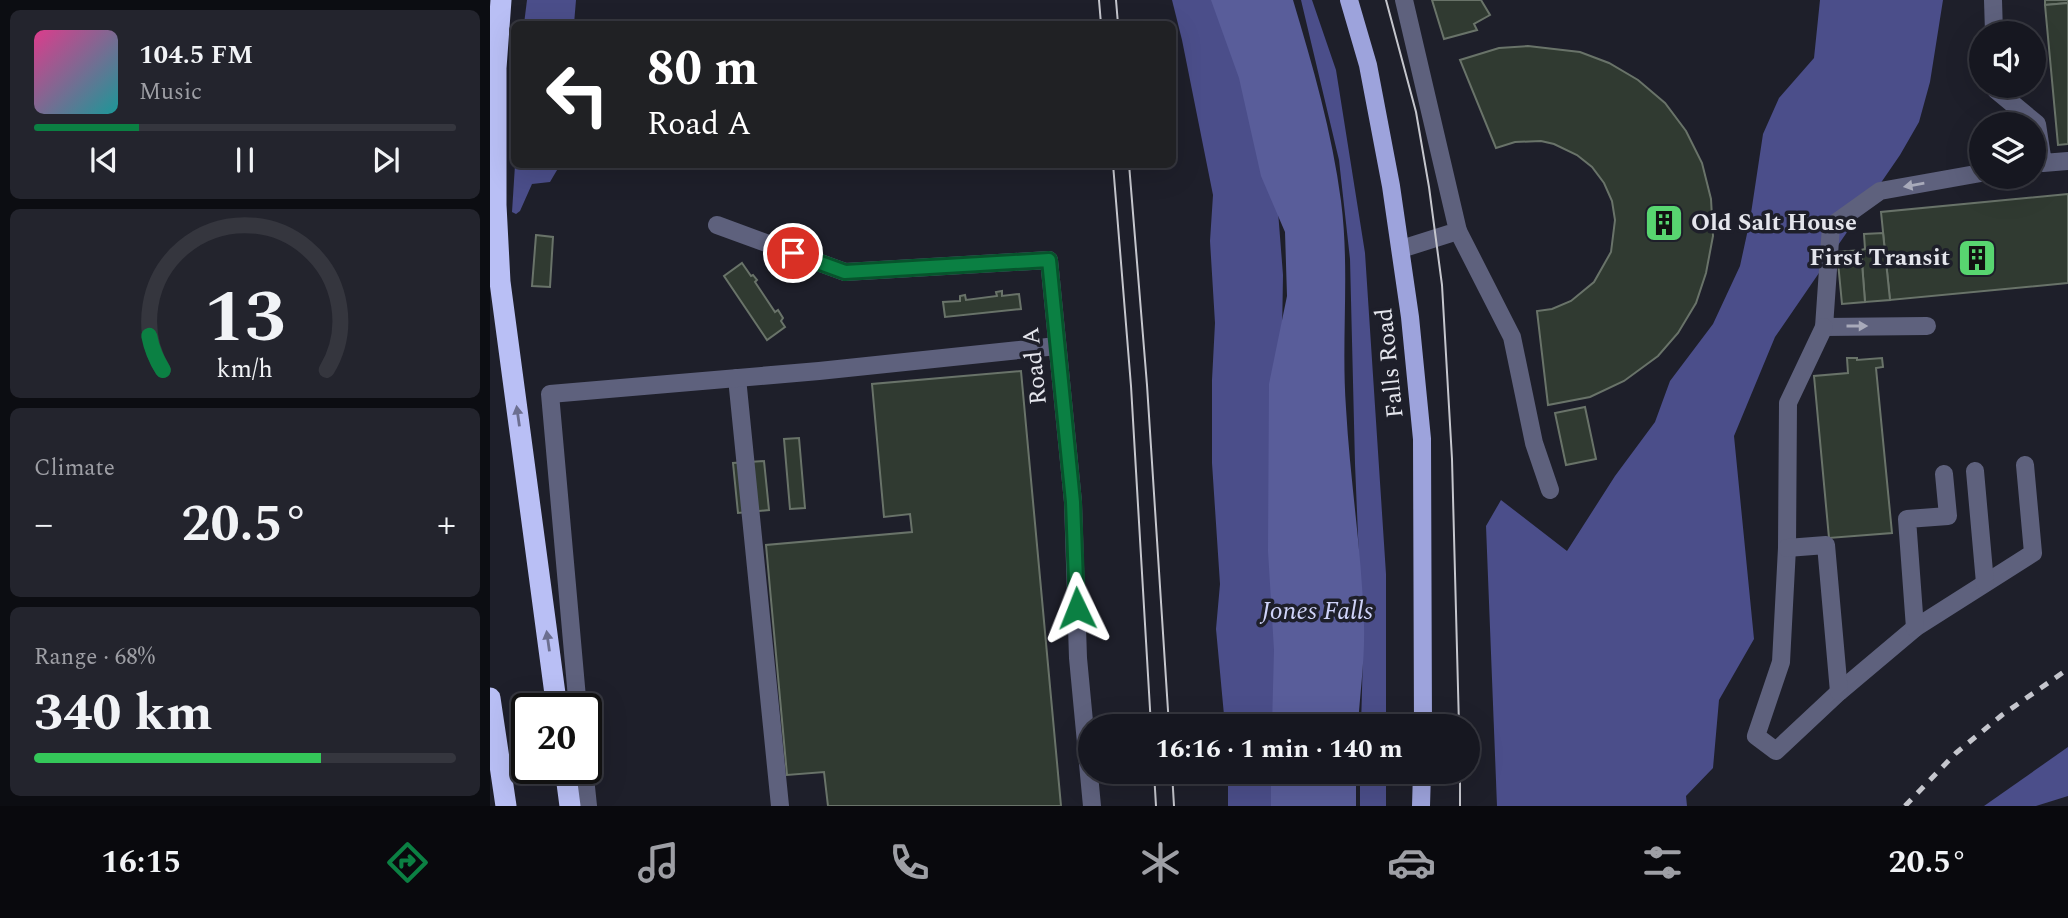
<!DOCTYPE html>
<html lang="en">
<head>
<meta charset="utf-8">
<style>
  :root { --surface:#161720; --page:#23242d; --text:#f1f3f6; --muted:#9e9fa5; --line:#35363e; --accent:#0b8043 }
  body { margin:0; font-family:Spectral,serif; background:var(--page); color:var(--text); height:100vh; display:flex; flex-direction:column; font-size:26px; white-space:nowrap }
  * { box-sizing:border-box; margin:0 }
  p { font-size:23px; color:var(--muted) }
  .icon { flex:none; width:38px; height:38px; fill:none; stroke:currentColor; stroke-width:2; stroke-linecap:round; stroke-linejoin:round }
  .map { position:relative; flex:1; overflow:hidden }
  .details { display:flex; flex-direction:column; gap:10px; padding:10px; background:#0c0d12; width:490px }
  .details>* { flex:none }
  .banner { position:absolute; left:21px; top:21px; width:665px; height:147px; border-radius:10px; box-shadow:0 7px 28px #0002,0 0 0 2px var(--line); background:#202124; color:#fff; overflow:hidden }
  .controls { position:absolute; left:1479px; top:21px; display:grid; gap:14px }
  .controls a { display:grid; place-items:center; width:77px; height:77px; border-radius:50%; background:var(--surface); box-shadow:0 7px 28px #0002,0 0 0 2px var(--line); font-size:35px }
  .speed { position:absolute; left:21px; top:693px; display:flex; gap:14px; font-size:35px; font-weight:700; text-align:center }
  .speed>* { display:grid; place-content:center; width:91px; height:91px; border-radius:50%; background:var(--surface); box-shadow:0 7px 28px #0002,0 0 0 2px var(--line); line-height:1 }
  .speed .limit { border:4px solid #111; border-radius:10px; background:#fff; color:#111 }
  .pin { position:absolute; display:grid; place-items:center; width:60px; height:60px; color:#fff; margin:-30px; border:4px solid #fff; border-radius:50%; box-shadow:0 2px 7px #0007 }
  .me { position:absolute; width:77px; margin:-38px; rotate:358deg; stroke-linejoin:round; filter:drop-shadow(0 0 5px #0008) }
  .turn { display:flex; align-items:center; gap:24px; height:147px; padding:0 21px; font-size:32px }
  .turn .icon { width:91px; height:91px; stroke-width:2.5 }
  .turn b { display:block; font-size:49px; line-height:60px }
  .big { font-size:52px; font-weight:700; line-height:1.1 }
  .details .widget { flex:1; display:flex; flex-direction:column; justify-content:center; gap:10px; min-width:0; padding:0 24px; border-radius:10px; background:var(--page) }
  .details .dial { align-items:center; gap:0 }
  .dial svg { height:182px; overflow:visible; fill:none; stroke:var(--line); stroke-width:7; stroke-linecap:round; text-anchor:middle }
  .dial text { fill:var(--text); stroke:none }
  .song { display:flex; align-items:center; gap:21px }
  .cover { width:84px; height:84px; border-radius:10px; background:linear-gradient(135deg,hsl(330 70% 55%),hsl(180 70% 35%)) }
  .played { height:7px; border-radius:4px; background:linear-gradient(90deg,var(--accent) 25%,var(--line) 25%) }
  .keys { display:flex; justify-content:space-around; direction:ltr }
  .heat { display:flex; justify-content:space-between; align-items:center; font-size:38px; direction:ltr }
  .charge { height:10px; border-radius:5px; background:linear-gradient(90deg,#34c759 68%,var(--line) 0) }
  .trip { position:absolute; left:588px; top:714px; width:402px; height:70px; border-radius:35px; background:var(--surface); box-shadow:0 7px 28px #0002,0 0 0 2px var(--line); font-weight:700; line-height:70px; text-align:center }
  .dock { display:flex; height:112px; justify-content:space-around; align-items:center; background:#09090d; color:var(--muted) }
  .dock .icon { width:49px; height:49px }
  .dock .on { color:var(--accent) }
  .dock b { font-size:32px; color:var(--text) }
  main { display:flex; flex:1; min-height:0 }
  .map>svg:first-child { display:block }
  .forest { fill:#4b4e8a }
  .water { fill:#595d9a }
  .building { fill:#303a31; stroke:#697369; stroke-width:2 }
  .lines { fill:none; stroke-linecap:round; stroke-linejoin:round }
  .minor { stroke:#5e617d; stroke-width:18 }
  .major { stroke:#9da3dc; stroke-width:18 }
  .highway { stroke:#b9bff5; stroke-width:21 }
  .tram { stroke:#c5c6cd; stroke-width:2 }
  .rail { stroke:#c5c6cd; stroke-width:5; stroke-dasharray:9 9; stroke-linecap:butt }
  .oneway { fill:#a8aaba }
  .oneway2 { fill:#6c6f90 }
  .route-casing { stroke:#07532c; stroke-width:18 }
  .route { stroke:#0b8043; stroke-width:12 }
  .labels { text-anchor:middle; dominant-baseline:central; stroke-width:7; stroke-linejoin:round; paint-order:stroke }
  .poi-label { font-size:24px; font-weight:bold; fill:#e4e5ec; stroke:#1e1f2a; text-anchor:start }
  .street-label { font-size:24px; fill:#e4e5ec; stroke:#1e1f2a }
  .water-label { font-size:26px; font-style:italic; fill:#cfd3f8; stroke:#1e1f2a }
</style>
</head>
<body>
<main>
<section class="details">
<div class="widget">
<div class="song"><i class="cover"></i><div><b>104.5 FM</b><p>Music</p></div></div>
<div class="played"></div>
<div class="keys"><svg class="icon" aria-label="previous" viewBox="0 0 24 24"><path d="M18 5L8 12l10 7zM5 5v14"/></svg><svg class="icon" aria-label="pause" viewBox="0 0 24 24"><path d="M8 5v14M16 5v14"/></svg><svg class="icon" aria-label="next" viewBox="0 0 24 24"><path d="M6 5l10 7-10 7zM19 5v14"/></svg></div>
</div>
<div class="widget dial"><svg viewBox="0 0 100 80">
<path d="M14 69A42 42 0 1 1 86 69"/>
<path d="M14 69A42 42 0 0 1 8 54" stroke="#0b8043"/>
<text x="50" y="56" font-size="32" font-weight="700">13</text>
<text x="50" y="72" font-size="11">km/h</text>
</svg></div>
<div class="widget"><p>Climate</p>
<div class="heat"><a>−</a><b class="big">20.5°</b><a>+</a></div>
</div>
<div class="widget"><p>Range · 68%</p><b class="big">340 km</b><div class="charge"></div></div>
</section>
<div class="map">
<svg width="1578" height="806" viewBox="0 0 1578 806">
  <rect width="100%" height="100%" fill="#1e1f2a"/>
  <g class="forest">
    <path d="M37,0h49l-2,24h-50z"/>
    <path d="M682,0h61l41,160 9,115 -2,120 9,331h-65l-9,-97 4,-45 -8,-121v-83l3,-57 -5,-82 3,-46 -31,-155z"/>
    <path d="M811,0h11l24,70 29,183 21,321v152h-25l2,-72 -8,-190 -5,-205 -11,-99z"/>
    <path d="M1330,0h123l-13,82 -11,40 -19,33 -125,182 -41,99 20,203 -35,61 -6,68 -27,28 1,10h-190l-11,-280 15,-26 66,51 48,-75 40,-54 15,-41 43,-57 27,-58 10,-46 13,-86 16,-36 35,-40z"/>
    <path d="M25,165h45l-10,17 -18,2 -12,27 -4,3 -4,-2z"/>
    <path d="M1578,747v49l-32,10h-52z"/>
    <path d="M738,772h59l-2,34h-57z"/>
    <rect x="870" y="772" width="26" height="34"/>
  </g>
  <g class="water">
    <path d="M721,0h82c20,67 39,132 48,201 9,69 0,139 5,207 4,73 16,145 18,217 1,34 -4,68 -6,101h-86l2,-76 -6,-99 1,-167 18,-88 -2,-64 -24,-56 -22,-98z"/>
    <rect x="781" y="772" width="85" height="34"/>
  </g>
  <g class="building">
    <path d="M942,0h49l9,15 -16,9 3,6 -33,9z"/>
    <path d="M1555,0h23v3l-23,2z"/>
    <path d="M1578,3v141l-10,1 -13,-140z"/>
    <path d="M1038,46l52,6 29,11 29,17 27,23 21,28 16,32 9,36 2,37 -7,37 -10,30 -18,30 -20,23 -34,25 -34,16 -42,8 -11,-94 15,-2 19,-8 23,-19 17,-30 4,-32 -3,-19 -8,-18 -12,-16 -15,-12 -23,-11 -13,-3 -26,1 -19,6 -36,-88 39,-12z"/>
    <path d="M1578,194v89l-178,17 -9,-88z"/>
    <path d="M1393,233l7,67 -25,2 -4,-52 4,-1 -1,-15z"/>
    <path d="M46,235l17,2 -3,50 -18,-1z"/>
    <path d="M1371,250l4,52 -23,2 -5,-52z"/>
    <path d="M252,263l9,13 2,-1 4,5 -2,2 20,30 3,-2 5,8 -2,3 4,6 -18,13 -43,-64z"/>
    <path d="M512,291v5l17,-2 2,15 -76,8 -2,-15 17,-1v-5l5,-1 1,5 31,-4 -1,-4z"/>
    <path d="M1357,358h10v2l25,-2 1,9 -7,1 16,165 -63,5 -15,-162 34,-3z"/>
    <path d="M531,371l40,435h-233l-4,-34 -37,3 -21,-230 146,-13 -2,-18 -26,3 -12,-133z"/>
    <path d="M1095,407l11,52 -30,6 -11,-52z"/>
    <path d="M309,438l6,70 -15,1 -6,-70z"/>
    <path d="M274,461l5,49 -31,3 -5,-50z"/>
  </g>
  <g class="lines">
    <g class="minor">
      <path d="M1503,0l1,33"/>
      <path d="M1506,86v4l41,34 6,39 25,-2"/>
      <path d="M227,225l128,47 204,-12 24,242 5,156 14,148"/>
      <path d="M968,231l54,106 22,106 16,47"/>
      <path d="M911,249l57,-18 -54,-231"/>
      <path d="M1437,326l-103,1 7,-101 49,-35 101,-18"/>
      <path d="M1334,327l-36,76 -1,145 -6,114 -25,74 20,15 63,-59 76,-64 118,-75 -8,-88"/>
      <path d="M247,378l43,428"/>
      <path d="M1485,471l10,112"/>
      <path d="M1297,548l39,-3 13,147"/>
      <path d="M1425,628l-8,-109 41,-3 -4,-42"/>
      <path d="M88,709l-28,-315 269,-23 238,-25"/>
      <path d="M94,768l4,38"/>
    </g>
    <g class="major">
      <path d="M859,0l19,65 23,121 19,131 12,122 1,287"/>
      <path d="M931,806l1,-34"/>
    </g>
    <g class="highway">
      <path d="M11,0l-5,68v137l4,77 57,427"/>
      <path d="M0,698l16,108"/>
      <path d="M75,768l5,38"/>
    </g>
    <g class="tram">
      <path d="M609,0l2,24"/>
      <path d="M626,0l2,24"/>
      <path d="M896,0l30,112 13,75 13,98 10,174 7,267"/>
      <path d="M623,164l18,222 20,340"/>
      <path d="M639,164l18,221 22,341"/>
      <path d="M664,772l2,34"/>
      <path d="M682,772l2,34"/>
      <path d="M970,772v34"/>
    </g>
    <path class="rail" d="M1415,806l51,-53 46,-38 66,-46"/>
  </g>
  <defs><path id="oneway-solid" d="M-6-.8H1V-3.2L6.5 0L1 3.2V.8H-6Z" transform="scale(1.75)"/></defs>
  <g class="oneway">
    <use href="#oneway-solid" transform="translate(1424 185) rotate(170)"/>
    <use href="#oneway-solid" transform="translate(1367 326)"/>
  </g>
  <g class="oneway2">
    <use href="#oneway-solid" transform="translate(28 416) rotate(-98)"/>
    <use href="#oneway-solid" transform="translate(58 641) rotate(-98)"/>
  </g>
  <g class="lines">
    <g class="route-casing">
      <path id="route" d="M303,253l52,19 204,-12 24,242 4,106"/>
    </g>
    <use href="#route" class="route"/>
  </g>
  <defs>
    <g id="building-square" transform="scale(2.0125)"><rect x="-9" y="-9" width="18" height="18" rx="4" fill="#58d570" stroke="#1e1f2a"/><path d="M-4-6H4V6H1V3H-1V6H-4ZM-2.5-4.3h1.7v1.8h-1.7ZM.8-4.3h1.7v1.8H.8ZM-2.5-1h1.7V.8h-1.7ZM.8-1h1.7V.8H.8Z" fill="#111"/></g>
  </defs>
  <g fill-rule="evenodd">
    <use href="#building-square" x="1174" y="223"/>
    <use href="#building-square" x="1487" y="258"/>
  </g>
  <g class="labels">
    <g class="poi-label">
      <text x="1201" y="223">Old Salt House</text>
      <text x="1460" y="258" text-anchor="end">First Transit</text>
    </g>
    <g class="street-label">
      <text transform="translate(900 363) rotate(-96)">Falls Road</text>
      <text transform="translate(545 366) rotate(-96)">Road A</text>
    </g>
    <g class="water-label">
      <text x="827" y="611">Jones Falls</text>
    </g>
  </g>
</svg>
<div class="controls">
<a><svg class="icon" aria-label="sound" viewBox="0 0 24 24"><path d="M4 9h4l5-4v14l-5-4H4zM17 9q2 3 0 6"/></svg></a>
<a><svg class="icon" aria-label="layers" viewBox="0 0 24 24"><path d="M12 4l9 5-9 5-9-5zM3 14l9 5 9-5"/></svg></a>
</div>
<div class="speed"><div class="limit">20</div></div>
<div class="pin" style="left:303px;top:253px;background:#d93025"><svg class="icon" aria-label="arrive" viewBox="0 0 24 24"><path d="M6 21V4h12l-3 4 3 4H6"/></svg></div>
<svg class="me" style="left:587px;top:608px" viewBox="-20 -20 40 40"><path d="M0-17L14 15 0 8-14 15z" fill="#0b8043" stroke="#fff" stroke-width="4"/></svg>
<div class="trip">16:16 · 1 min · 140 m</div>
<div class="banner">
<div class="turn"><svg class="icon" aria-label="left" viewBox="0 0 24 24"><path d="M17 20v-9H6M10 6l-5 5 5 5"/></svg><div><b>80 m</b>Road A</div></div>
</div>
</div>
</main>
<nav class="dock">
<b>16:15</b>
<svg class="icon on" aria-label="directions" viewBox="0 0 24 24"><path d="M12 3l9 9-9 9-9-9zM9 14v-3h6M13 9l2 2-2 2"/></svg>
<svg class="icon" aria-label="music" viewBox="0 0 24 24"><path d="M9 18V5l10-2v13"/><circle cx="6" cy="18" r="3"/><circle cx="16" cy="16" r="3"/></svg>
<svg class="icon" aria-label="phone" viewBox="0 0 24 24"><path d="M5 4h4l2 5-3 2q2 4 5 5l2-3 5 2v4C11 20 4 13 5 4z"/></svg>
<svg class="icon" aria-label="climate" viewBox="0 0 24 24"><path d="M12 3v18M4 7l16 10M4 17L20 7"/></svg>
<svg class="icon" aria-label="car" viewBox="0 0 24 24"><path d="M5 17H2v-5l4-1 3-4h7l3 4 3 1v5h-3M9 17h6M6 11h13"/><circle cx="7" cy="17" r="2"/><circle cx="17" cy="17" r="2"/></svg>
<svg class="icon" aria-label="filters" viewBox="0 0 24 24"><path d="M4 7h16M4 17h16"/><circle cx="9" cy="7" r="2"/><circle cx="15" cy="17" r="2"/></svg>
<b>20.5°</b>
</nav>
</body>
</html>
